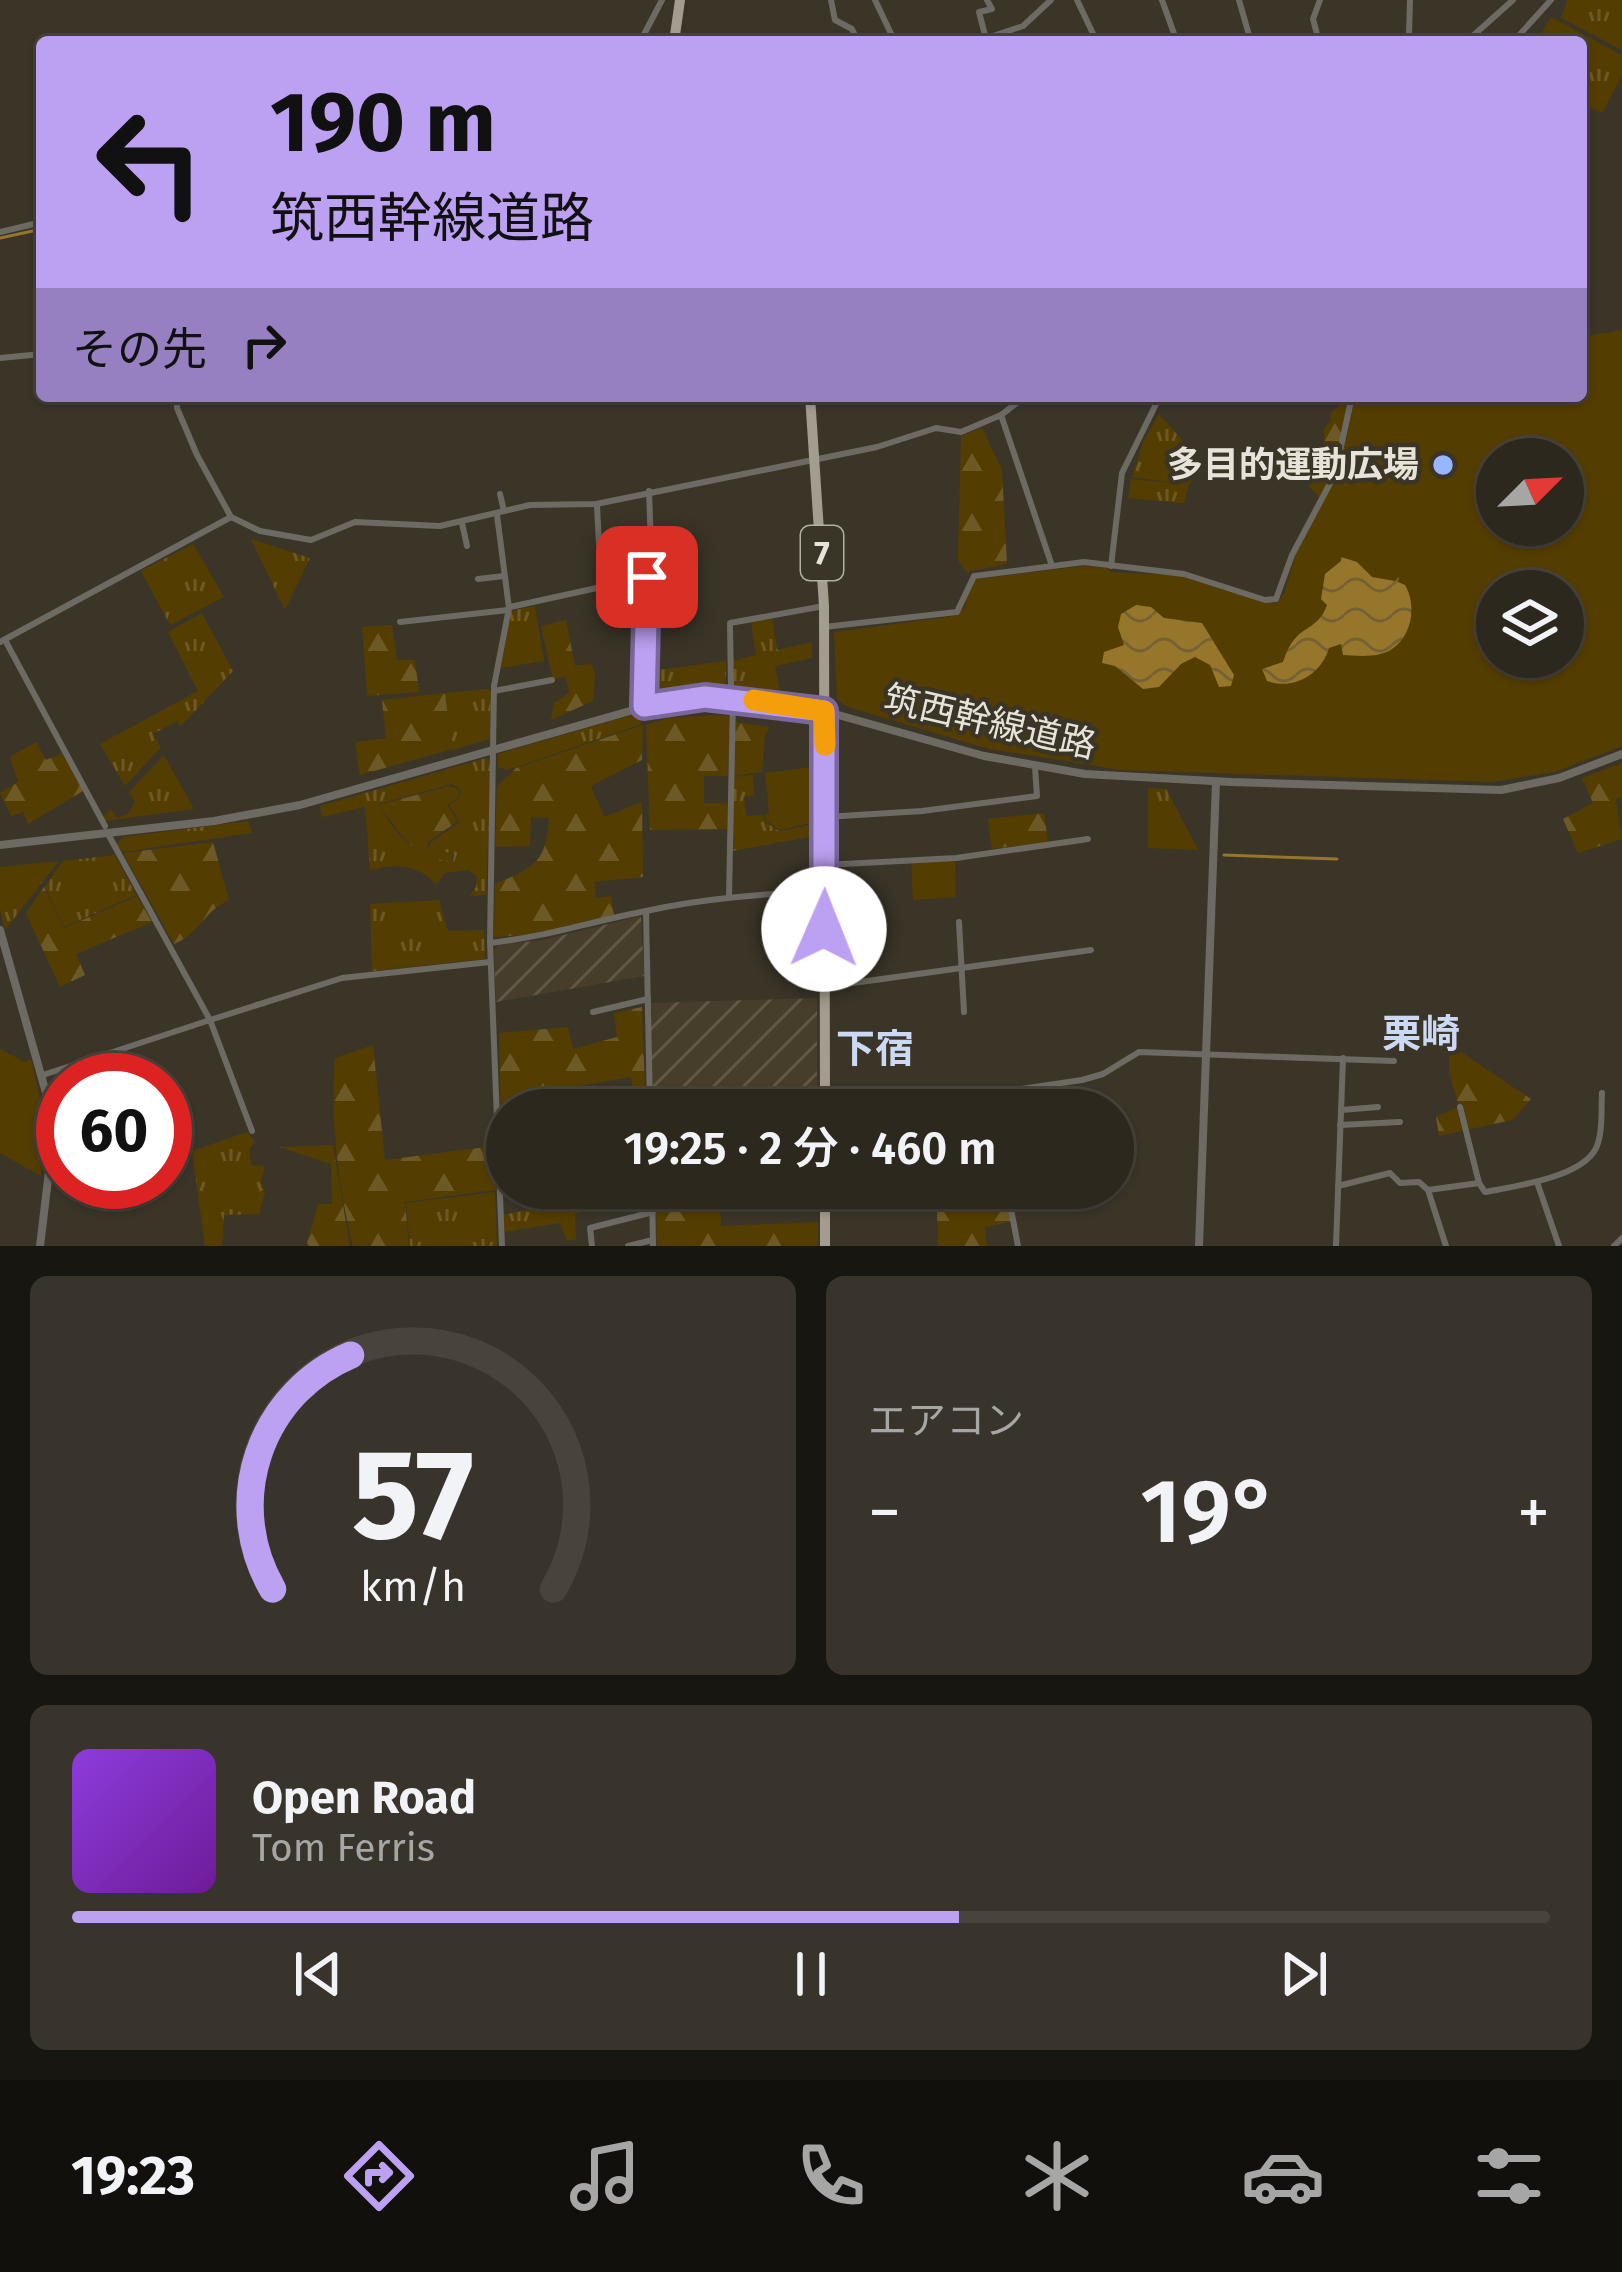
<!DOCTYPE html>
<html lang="ja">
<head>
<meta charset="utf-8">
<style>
  :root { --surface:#2c281e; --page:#38342b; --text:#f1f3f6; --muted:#a6a6a4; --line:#48443c; --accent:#bca0f2 }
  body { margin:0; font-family:"Fira Sans","Noto Sans JP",sans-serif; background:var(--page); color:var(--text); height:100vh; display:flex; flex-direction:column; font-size:45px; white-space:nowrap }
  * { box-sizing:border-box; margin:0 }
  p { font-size:39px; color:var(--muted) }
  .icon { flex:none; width:66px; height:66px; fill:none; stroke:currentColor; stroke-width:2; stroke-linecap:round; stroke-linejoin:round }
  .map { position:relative; height:1246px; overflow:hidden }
  .drawer { display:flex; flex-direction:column; gap:30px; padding:30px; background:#181610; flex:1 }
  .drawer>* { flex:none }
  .guide { position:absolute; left:36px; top:36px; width:1551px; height:366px; border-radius:12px; box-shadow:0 3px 9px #0004,0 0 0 3px var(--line); background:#bca0f2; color:#111; overflow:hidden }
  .needle { width:78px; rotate:66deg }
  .controls { position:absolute; left:1476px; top:438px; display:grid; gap:24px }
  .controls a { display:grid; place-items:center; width:108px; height:108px; border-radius:50%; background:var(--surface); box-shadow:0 3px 9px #0004,0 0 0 3px var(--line); font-size:60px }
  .speed { position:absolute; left:36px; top:1053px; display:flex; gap:24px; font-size:60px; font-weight:700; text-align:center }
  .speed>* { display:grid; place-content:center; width:156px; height:156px; border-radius:50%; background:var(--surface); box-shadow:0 3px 9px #0004,0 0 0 3px var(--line); line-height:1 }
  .speed .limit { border:18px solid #d22; background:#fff; color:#111 }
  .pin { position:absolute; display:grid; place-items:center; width:102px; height:102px; color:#fff; margin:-51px; border-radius:24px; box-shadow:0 6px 18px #0006 }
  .me { position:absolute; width:132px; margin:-66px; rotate:1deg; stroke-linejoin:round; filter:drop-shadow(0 0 9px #0008) }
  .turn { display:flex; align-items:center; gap:42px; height:252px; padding:0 36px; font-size:54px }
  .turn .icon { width:156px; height:156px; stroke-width:2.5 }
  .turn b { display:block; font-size:84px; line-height:102px }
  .then { display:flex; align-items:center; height:114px; padding:0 36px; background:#0003; gap:24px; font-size:45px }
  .big { font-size:90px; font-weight:600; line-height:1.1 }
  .drawer .card { flex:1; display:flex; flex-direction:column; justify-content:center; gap:18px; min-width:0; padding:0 42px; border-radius:18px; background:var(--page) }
  .drawer .dial { align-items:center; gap:0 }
  .dial svg { height:312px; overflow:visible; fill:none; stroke:var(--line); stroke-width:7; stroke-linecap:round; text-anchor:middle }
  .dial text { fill:var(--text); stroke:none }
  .song { display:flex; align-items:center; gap:36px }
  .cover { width:144px; height:144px; border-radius:18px; background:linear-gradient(135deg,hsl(270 70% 55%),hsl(280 70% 35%)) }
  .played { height:12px; border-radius:6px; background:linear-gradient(90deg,var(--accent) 60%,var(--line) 60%) }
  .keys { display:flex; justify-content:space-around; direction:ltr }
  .heat { display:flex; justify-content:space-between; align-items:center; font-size:66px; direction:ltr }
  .drawer .tiles { flex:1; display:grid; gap:30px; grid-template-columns:1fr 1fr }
  .card:last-child { grid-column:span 2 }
  .trip { position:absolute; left:486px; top:1089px; width:648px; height:120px; border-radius:60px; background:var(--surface); box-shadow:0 3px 9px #0004,0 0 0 3px var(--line); font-weight:600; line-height:120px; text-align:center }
  .tabs { display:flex; height:192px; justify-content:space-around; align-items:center; background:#12100c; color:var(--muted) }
  .tabs .icon { width:84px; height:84px }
  .tabs .current { color:var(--accent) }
  .tabs b { font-size:54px; color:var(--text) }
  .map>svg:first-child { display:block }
  .industrial { fill:url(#industrial-furrows) }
  .grass { fill:url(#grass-tufts); fill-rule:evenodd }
  .forest { fill:url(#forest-firs) }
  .green { fill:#543d00; fill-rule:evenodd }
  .water { fill:url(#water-waves) }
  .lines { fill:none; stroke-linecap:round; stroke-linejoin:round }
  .stream { stroke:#95762a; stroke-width:3 }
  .minor { stroke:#6d6a64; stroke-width:6 }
  .tertiary { stroke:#6d6a64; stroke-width:8 }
  .primary { stroke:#a39d90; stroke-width:10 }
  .route-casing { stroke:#7a689d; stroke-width:30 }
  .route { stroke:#bca0f2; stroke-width:21 }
  .slow { stroke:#f59e0b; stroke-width:21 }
  .poi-dot { fill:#96b6fd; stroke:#3b3528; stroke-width:4.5 }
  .labels { text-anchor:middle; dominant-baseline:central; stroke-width:9; stroke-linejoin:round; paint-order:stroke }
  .shield { fill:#3b3528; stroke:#b3afa5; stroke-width:3 }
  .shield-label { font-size:33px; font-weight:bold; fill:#e7e3db }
  .poi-label { font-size:36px; font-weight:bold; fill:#e7e3db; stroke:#3b3528; text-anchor:end }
  .street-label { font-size:36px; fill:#e7e3db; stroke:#3b3528 }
  .neighbourhood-label { font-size:39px; font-weight:bold; fill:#ccd9f4; stroke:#3b3528 }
</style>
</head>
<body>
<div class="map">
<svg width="1622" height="1246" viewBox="0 0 1622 1246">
  <defs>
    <pattern id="industrial-furrows" width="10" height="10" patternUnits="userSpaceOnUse" patternTransform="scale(3)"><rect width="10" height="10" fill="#463d2a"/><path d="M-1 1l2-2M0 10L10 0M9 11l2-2" fill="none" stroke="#615948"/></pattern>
    <pattern id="grass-tufts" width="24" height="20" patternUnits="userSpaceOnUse" patternTransform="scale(3)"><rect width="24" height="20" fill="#543d00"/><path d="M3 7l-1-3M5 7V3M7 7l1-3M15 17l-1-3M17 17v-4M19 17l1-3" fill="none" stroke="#6d5925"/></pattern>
    <pattern id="forest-firs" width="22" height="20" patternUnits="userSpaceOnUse" patternTransform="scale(3)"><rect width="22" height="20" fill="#543d00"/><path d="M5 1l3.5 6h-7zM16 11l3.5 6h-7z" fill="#6d5925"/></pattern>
    <pattern id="water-waves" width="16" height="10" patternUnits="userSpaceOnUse" patternTransform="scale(3)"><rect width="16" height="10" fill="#95762a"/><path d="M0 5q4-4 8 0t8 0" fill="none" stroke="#756234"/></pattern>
  </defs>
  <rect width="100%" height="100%" fill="#3b3528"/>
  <g class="industrial">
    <path d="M641,916l3,60 -148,26 -2,-52 5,-5 44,-5z"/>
    <path d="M817,998v103h-76l-12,9h-76l-3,-107z"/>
  </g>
  <g class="grass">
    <path d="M1568,0h54v50l-61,-32z"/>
    <path d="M1551,17l71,38v20l-20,38 -21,-10v-61h-45z"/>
    <path d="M1159,414l45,51 -15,19 -5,19 -56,-5 3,-19 52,5 -51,-7 12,-37z"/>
    <path d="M251,539l59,19 -25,52z"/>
    <path d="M193,544l31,53 -54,28 -29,-54z"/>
    <path d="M535,606l9,55 -43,7 10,-57z"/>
    <path d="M202,613l31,58 -52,55 -4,-5 -24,13 8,13 -36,39 -25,-42 98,-53 -30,-59z"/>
    <path d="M772,618l5,32 35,-8v16l-37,8 5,27 -48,-6v-26l24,-6 -5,-33z"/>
    <path d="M726,661v26l-75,6 -1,-22z"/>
    <path d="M488,689l3,3 -1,47 -38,11 -7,-57z"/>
    <path d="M635,714l7,10 -135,46 -9,-3v-13z"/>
    <path d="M164,755l30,54 -89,12 -2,-3 8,-9 6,9 11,-4 7,-12 -6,-10z"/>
    <path d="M486,758l5,4v10l-5,123 -17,1 7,-9 1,-10 -9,-7 -23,3 -9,11c-18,-19 -40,-21 -66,-14l-5,-63 -43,10 -2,-11zM452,784l9,6 -2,9 -10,6 11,17 -30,21 -2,6 26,5 -1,7c-37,-1 -57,-27 -75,-57z"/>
    <path d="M753,775l1,21 -10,1 2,19 18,-1 1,7 14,9 36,-7v12l-83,15v-11l6,-2h-6l1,-61z"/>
    <path d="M1148,788l18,1 32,61 -50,-2z"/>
    <path d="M248,821l4,12 -130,19 -5,-8 6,-7z"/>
    <path d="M115,855l21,40 -72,32 -19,-40 18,-26z"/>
    <path d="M59,861l-54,69 -5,-20v-43z"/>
    <path d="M439,900l9,31 36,-1 1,29 -113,12 -2,-67z"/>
    <path d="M247,1132l8,10 -6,7 2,16 14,1 -4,16 4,10 -6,22 -35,1 -2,31h-17l-13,-95z"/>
    <path d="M495,1192l2,54h-87l-4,-43z"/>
    <path d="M582,1198l3,13 -10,3 1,25 -9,2 -7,-18 -55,9 -2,-17z"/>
  </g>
  <g class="forest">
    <path d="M1345,400l3,2 -15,72 -14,23 -19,-20 25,-37 -2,-10 8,-10 -1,-6z"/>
    <path d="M982,428l20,42 5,94 -41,8 -8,-12 3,-124z"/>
    <path d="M566,620l9,46 16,-2 4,9 -2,28 -42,19 3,-17 15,-10 -3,-16 -13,2 -12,-53z"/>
    <path d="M392,625l5,35h18l4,32 -52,4 -5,-69z"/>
    <path d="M445,693l7,56 -92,26 -5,-33 31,-4 -4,-38z"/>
    <path d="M712,715l18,1 -2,60h-24v27h23v26l-77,1 -4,-105 22,-7z"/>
    <path d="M735,722l35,5 -5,7 -3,38 -30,4z"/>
    <path d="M643,725l-1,35 -51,26 13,31 38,-15 1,75 -48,5 1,16 15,-2 3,19 -73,19 -47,3 1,-53c40,-17 51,-21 54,-66l-18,-1 -1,29 -35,1 2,-61 19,-18z"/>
    <path d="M36,742l10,18 16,-7 21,38 -55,33 -5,-12 -12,4 -11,-23 18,-11 -8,-25z"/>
    <path d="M1622,763v34l-6,3 6,39 -44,14 -15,-34 30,-16 -11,-25z"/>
    <path d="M450,786l10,4 -2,8 -11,7 11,16 -30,21 -1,7 25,5v7c-40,-2 -50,-28 -74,-56z"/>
    <path d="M1044,813l4,29 -56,7 -4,-30z"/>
    <path d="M213,842l16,58c-24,10 -31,35 -55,44l-51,-91z"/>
    <path d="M44,887l20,41 73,-32 15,26 -76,32 9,21 -25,12 -34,-74z"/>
    <path d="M642,1007l3,80 -12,2 -2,-12 -64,11 2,22h-62v60l-5,1 -3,-138 69,-6 5,22 44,-12 -3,-24z"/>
    <path d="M1449,1044l82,55 -19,21 -73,16 -3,-19 23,-10 -10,-35z"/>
    <path d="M373,1045l12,115 109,-14 2,44 -91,12 4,44h-56c-15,-62 -23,-125 -18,-188z"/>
    <path d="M333,1145l17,101h-41l-2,-3 11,-39h14l-1,-40 -52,-17z"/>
    <path d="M916,1188h48l3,10 38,-10 6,34 -26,5 2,19h-49l-1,-36h-21z"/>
    <path d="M720,1200l1,26 97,-4v24h-161l-1,-44z"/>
  </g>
  <g class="green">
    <path d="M1622,330v416l-67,26 -63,10 -372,-12 -135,-22 -137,-41 -11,-7 -3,-68 121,-16 10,-9 4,-21 7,-7 108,-13 23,2 4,4 66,3 88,28h12l8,-11 11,-40 42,-79 17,-77h226v-59zM1497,459h66v66h-66zM1497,591h66v66h-66z"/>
    <path d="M813,767l1,55 -34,8 -14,-9 -1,-7 4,-1 -4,-40z"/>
    <path d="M955,860l1,37 -43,3 -2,-37z"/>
    <path d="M0,1049l25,13 6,-3 12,50 -2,67 -41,-23z"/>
  </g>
  <g class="water">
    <path d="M1341,557l16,5 15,15 23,4 4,-4 -1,5 7,3c12,20 7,51 -13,64 -13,9 -33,7 -49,6l-2,-11 -12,4c-7,25 -34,43 -62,33l-5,-12 21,-7c13,-41 33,-27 44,-57l-6,-6 4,-25 16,-13z"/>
    <path d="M1136,605l15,2 13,11 38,5 32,52 -3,11 -12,1 -9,-22 -15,-8 -14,7 -22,23 -16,2 -28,-23 -13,-3 2,-11 20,-7 -6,-18 3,-13z"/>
  </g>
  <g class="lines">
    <g class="stream">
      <path d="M0,238l42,-9"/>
      <path d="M1224,855l113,4"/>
    </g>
    <g class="minor">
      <path d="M831,0l4,20 17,9 6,13"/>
      <path d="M875,0l20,42"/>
      <path d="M1077,0l20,42"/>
      <path d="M1162,0l15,42"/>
      <path d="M1239,0l12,42"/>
      <path d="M1410,0l-1,35 4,7"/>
      <path d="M986,39l-7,-27 13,-3 -5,-9"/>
      <path d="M640,42l22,-42"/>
      <path d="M975,42l48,-16 28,-26"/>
      <path d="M1319,42l-6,-23 7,-19"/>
      <path d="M1340,42l8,-4"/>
      <path d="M1466,42l47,-42"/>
      <path d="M1513,42l38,-42"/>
      <path d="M0,232l42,-10"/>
      <path d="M0,358l42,-4"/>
      <path d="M176,396l1,12 20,47 34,62 29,14 51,9 44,-18 85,4 90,-21 66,-1 281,-57 59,-19 25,4 40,-17 25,-19"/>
      <path d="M1001,415l50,148"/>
      <path d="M500,494l4,17"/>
      <path d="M597,506l2,38"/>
      <path d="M497,515l12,93 -15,78 -4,257 12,303"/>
      <path d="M462,523l5,23"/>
      <path d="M1111,566l11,-93 38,-77"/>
      <path d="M652,573l41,-6"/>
      <path d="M478,579l26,-3"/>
      <path d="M510,607l137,-30"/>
      <path d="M400,622l108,-12"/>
      <path d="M824,627l133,-15 17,-36 110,-14 100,12 81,26 11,-1 16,-44 43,-81 17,-78"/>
      <path d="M5,640l100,186"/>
      <path d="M0,642l231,-125"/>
      <path d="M731,690l-1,-67 94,-17"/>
      <path d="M494,691l58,-11"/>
      <path d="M644,707l3,-130 5,-4 -3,-82"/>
      <path d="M825,817l97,-6 115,-15 -2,-29"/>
      <path d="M825,865l131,-7 132,-19"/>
      <path d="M785,893l6,34 33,2"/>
      <path d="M729,897l4,-198"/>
      <path d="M646,911l4,199"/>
      <path d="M959,922l5,90"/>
      <path d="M490,943c54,-6 104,-22 156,-32 59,-13 118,-17 178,-20"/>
      <path d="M824,987l267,-37"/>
      <path d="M593,1012l55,-13"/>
      <path d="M43,1075l167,-55 -102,-186"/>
      <path d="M991,1092l3,18"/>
      <path d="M1460,1107l19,76"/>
      <path d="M878,1110l204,-30 21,-6 36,-22 255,9"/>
      <path d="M1341,1110l37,-3"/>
      <path d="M1340,1125l60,-3"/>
      <path d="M252,1131l-42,-111 132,-42 148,-16"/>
      <path d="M1537,1182l22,64"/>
      <path d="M1338,1186l52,-13 10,10 19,-1 9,8 51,-7 6,9c30,-6 104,-15 113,-49 5,-15 3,-35 4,-50"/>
      <path d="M652,1188l1,58"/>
      <path d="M1007,1188l11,58"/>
      <path d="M1428,1190l18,56"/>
      <path d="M536,1205l28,-6 -3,-11"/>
      <path d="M592,1246l-2,-18 63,-16"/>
      <path d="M628,1246l25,-6"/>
      <path d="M1336,1246l7,-188"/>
      <path d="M1614,1246l8,-8"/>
    </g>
    <g class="tertiary">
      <path d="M0,845l214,-24 86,-16 344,-98 61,-10 119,14 160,45 101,18 146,8 270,8 58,-12 63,-24"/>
      <path d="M0,930l50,177v56l-10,83"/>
      <path d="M1199,1246l17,-464"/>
    </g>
    <g class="primary">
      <path d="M674,42l6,-42"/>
      <path d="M810,396l14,210 1,504"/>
      <path d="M825,1188v58"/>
    </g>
  </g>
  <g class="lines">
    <g class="route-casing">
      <path id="route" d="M647,577l-3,129 61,-9 119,14v218"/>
    </g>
    <use href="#route" class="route"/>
    <path class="slow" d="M754,700l70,11 1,34"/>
  </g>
  <circle class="poi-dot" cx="1443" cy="465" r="12"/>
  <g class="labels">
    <rect class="shield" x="801" y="526" width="42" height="54" rx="9"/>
    <g class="shield-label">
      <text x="822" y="553">7</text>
    </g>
    <g class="poi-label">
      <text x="1419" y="465">多目的運動広場</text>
    </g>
    <g class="street-label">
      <text transform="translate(990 722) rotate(13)">筑西幹線道路</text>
    </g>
    <g class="neighbourhood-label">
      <text x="1421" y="1034">栗崎</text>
      <text x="875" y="1049">下宿</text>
    </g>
  </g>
</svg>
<div class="controls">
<a><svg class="needle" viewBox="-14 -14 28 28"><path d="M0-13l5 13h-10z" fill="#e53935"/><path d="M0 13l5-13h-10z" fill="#a6a6a4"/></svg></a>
<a><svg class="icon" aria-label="layers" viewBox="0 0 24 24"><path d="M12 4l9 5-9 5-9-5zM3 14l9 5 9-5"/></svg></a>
</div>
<div class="speed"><div class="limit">60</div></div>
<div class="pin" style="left:647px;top:577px;background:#d93025"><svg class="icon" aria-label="arrive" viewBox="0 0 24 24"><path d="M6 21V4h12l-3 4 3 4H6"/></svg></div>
<svg class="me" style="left:824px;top:929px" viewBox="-20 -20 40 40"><circle r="19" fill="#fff"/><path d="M0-13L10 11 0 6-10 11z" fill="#bca0f2"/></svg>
<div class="trip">19:25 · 2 分 · 460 m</div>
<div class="guide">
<div class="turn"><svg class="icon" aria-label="left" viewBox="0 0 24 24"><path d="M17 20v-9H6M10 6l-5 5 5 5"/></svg><div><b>190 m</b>筑西幹線道路</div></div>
<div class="then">その先<svg class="icon" aria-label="right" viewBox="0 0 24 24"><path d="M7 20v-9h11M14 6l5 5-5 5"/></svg></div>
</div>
</div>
<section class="drawer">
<div class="tiles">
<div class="card dial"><svg viewBox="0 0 100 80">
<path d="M14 69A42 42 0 1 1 86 69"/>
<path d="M14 69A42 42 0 0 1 34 9" stroke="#bca0f2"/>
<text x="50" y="56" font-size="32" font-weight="700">57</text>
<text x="50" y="72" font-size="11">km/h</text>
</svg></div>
<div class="card"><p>エアコン</p>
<div class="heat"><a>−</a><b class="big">19°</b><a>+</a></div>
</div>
<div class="card">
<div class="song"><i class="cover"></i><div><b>Open Road</b><p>Tom Ferris</p></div></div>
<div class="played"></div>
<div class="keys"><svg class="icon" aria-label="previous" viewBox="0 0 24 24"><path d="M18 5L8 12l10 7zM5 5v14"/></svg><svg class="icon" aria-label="pause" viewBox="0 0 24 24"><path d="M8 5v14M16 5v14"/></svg><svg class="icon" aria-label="next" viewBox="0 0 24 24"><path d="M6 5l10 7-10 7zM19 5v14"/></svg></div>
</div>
</div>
</section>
<nav class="tabs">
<b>19:23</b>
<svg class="icon current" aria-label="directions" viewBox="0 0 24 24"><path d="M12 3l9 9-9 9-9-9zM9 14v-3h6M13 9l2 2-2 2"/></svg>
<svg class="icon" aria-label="music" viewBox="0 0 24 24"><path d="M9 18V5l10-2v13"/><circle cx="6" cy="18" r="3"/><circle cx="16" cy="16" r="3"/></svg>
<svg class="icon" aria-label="phone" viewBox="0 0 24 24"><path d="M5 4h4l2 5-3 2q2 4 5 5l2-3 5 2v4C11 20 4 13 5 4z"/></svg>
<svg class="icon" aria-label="climate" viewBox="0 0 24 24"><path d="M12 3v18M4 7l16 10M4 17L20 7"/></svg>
<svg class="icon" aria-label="car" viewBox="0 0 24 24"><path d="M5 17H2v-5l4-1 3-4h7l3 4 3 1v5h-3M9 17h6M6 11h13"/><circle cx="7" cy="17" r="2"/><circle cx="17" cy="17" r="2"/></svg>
<svg class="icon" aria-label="filters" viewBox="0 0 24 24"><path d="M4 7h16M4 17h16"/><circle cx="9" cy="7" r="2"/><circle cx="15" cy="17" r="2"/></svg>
</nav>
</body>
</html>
